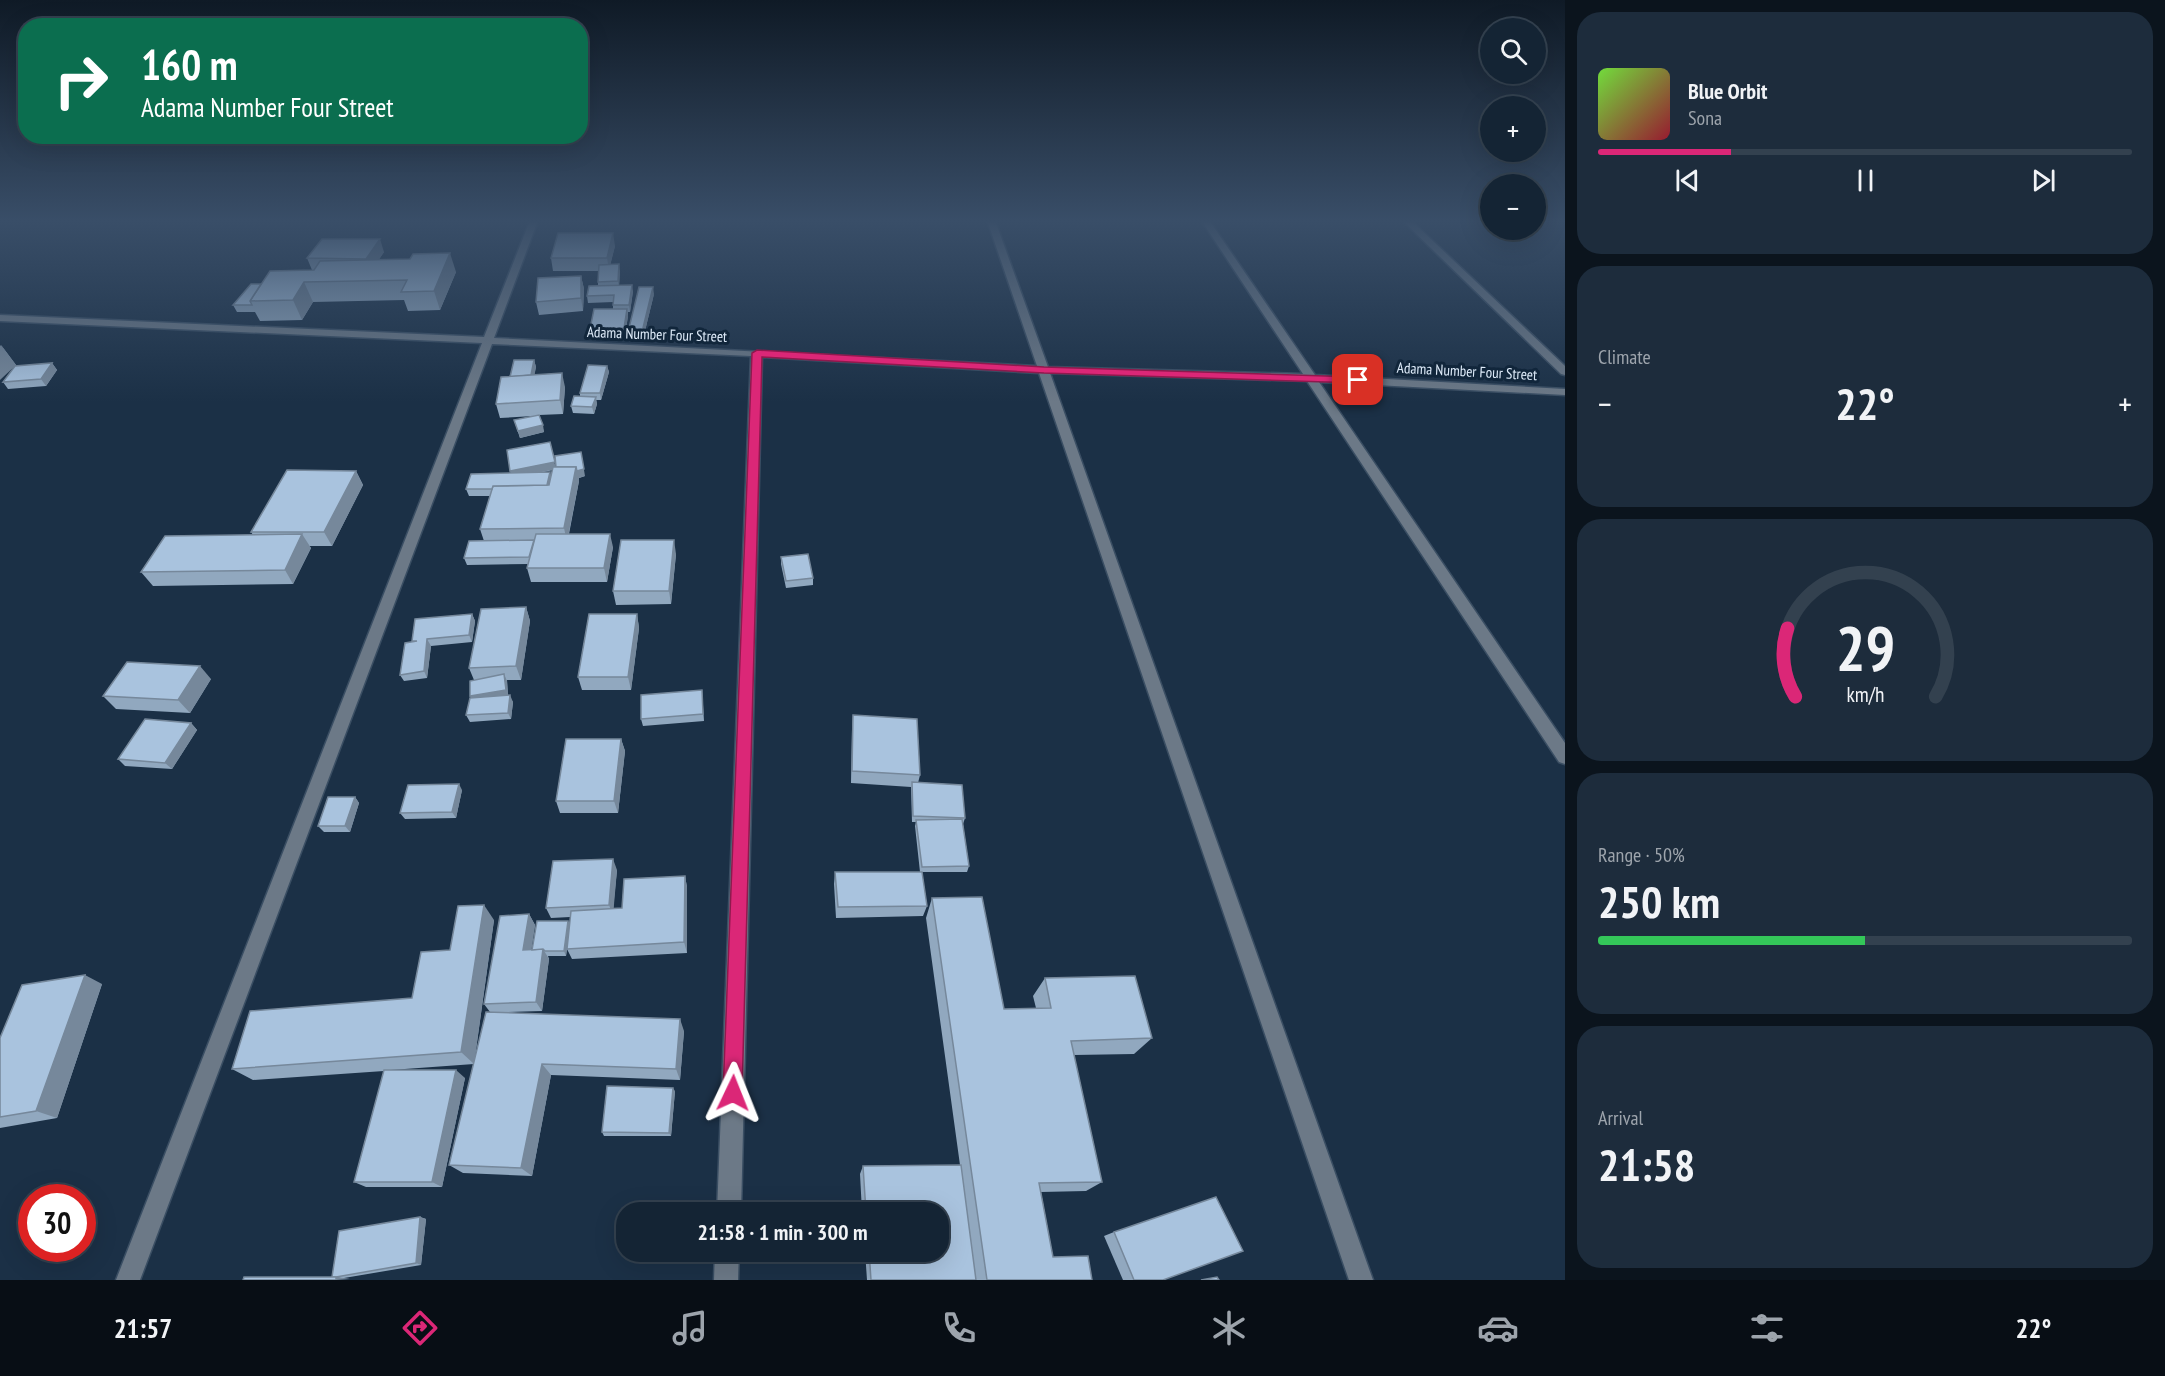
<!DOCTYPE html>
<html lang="en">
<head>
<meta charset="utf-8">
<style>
  :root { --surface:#142434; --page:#1d2c3c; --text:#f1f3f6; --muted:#9da4ac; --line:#33414f; --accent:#db2777 }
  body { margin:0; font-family:"PT Sans Narrow",sans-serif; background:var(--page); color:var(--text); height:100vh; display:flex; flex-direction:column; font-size:22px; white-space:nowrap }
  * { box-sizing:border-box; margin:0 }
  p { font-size:20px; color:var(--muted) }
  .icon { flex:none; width:33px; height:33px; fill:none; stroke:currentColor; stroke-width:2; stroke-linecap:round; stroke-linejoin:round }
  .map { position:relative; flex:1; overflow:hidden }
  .sheet { display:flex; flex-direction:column; gap:12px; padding:12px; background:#0b141d; width:600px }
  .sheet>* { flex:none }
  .banner { position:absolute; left:18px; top:18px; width:570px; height:126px; border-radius:24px; box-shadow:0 6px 24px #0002,0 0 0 2px var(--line); background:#0b6e4f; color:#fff; overflow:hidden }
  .buttons { position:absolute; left:1480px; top:18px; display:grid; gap:12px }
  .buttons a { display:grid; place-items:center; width:66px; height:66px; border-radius:50%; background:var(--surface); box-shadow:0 6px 24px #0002,0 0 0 2px var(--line); font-size:30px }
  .speed { position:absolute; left:18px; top:1184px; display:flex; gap:12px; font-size:30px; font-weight:700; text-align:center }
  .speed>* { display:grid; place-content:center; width:78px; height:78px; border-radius:50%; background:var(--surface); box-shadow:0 6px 24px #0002,0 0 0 2px var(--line); line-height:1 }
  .speed .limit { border:9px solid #d22; background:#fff; color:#111 }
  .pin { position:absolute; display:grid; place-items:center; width:51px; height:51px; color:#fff; margin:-26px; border-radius:12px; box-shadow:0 3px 9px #0006 }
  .me { position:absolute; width:66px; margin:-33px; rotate:2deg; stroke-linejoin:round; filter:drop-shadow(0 0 4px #0008) }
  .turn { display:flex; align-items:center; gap:21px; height:126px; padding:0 24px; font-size:27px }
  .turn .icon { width:78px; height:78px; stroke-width:2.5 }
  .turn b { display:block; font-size:42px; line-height:51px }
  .big { font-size:45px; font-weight:800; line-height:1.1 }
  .sheet .widget { flex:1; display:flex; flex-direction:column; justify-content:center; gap:9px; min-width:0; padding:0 21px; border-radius:24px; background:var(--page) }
  .sheet .dial { align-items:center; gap:0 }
  .dial svg { height:156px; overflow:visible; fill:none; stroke:var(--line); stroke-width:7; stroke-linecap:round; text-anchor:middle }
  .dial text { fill:var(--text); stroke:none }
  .song { display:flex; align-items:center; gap:18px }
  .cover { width:72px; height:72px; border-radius:9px; background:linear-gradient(135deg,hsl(100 70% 55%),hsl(350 70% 35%)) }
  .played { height:6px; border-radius:3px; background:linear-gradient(90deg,var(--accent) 25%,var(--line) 25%) }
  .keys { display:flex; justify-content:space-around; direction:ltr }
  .heat { display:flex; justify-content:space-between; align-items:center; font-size:33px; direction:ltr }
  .charge { height:9px; border-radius:4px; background:linear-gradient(90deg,#34c759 50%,var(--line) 0) }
  .trip { position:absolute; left:616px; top:1202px; width:333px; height:60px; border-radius:24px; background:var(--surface); box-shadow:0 6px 24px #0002,0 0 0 2px var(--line); font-weight:800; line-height:60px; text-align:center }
  .tabs { display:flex; height:96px; justify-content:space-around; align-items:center; background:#080e15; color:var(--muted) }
  .tabs .icon { width:42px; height:42px }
  .tabs .on { color:var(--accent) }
  .tabs b { font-size:27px; color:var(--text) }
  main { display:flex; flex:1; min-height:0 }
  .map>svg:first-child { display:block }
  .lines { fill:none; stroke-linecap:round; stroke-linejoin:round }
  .minor-casing { stroke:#3a4e63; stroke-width:3 }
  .minor { fill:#6c7987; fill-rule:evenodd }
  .wall { fill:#91a8bf; fill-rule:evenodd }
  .shaded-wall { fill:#76889b }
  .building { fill:#a9c3de; stroke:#76889b; stroke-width:1.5 }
  .route { fill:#db2777; stroke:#8e194d; stroke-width:1.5 }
  .labels { text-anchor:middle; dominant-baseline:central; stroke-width:6; stroke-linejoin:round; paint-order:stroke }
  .far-street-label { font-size:15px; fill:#deebf9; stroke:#11263b }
</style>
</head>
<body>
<main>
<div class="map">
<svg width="1565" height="1280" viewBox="0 0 1565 1280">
  <rect width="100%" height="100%" fill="#1b3046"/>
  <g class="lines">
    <g class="minor-casing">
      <g id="minor">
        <path d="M529,223h8l-43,115 543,28 -49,-143h8l52,144 255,7 -100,-151h8l104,152 250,14v6l-246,-13 246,361v21l-6,-2 -252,-381 -257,-8 323,907h-24l-310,-907 -277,-16 -21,855h-24l34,-856 -259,-12 -352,936h-24l366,-937 -482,-22v-6l484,22z"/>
        <path d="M1405,223h9l151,143v9l-4,-1z"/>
        <path d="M715,1251h24l-1,29h-24z"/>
      </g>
    </g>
    <use href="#minor" class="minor"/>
  </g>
  <g class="wall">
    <path d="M615,246l-5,19 10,6 -1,14 14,6 -3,21h-2v4l-3,19 -33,1 -2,-7 23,-20v-7l-25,1 -1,-7 11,-10v-15h-45l-2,-13z"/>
    <path d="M384,252l-5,7 77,13 -16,38 -32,1 -4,-11 -91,2 -11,18 -42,1 -5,-9h-18l-4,-7 28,-21 51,-14 -5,-12z"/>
    <path d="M581,276l3,13 -1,22 -44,4 -3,-13z"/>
    <path d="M654,294l-11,45h-14l-1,-7z"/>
    <path d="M1,345l15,20 -1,1 37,-3 5,7 -11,16 -38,3 -5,-7 11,-15z"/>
    <path d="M534,360l2,7 -2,8 31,12 -2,27 -24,1 5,17 -24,6 -6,-18 20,-4 -34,2 -4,-14 14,-27z"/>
    <path d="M607,366l2,6 -8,28h-5l1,4 -3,10 -21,-1 -2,-7 9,-10v-3z"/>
    <path d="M556,467l29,9 -6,2v3l-10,53 44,13 -6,35h-76l-4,-14 1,-4 -61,1 -3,-7 20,-17 -4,-12 10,-33h-21l-3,-7 45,-16zM553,470l-2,7 -1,-5 -11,1z"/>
    <path d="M356,471l7,14 -31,61h-23l2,2 -18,36 -140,2 -12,-14 112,-37 -2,-3z"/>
    <path d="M676,554l-5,50 -55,1 -3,-14z"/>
    <path d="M781,557l32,21v7l-27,3 -5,-24z"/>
    <path d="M526,607l4,14 -9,59h-14l1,16 5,6 -2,17 -41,3 -4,-7 5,-17 3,-18 -5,-12z"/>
    <path d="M472,614l3,7 -3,21 -41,4 -4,32 -23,3 -4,-6 12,-33v-1z"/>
    <path d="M637,614l2,14 -8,62h-49l-4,-13z"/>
    <path d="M211,679l-21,34 -74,-4 -13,-13z"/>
    <path d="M702,690l2,31 -61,5 -2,-7z"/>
    <path d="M853,715l67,60 -2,8 47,35 -2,6 6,42 -2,6h-45l5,34 -4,10 -87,2 -2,-34 1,-12h85l-5,-46 1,-4h-4l-1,-35 -60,-4 1,-55z"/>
    <path d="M191,723l6,7 -25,39 -47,-3 -7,-7z"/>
    <path d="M621,739l4,12 -7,62h-58l-4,-12z"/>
    <path d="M462,790l-6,28 -51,1 -5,-6z"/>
    <path d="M355,797l4,6 -9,29h-26l-6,-6z"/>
    <path d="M617,870l-4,39 9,-1 63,-32 2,11v66l-115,6 -5,-10 -1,7h-18l1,3 -7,52 -35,1 177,19 -4,49 -129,-5 -19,101 -69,-3 -14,-8 41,-153 -6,-8 45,-90 6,11 -4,25 37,-29 2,4v-8l-19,1 -5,-10z"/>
    <path d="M932,898l72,111 32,-1 -3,-12 12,-18 107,60 -18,16 -60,1 28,127 -16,9 -45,1 12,65 39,23h-225l-2,-29h74v-39h-77l-2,-38 3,-8 97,-1 -34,-247z"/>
    <path d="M494,920l-20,144 -83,6 74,8 -23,109h-76l-12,-5 30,-111 -131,9 -21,-11 180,-71 38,-48z"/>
    <path d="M102,984l-45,134 -57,10v-90z"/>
    <path d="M675,1091l-4,45h-67l-2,-4z"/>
    <path d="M420,1217l6,2 -5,46 -77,13 6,1 -18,-2z"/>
    <path d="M1114,1232l49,48h-40l-19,-44z"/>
  </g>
  <g class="shaded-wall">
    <path d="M613,233l2,13 -6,24 -2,-12z"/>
    <path d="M380,239l4,13 -13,20 -5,-13z"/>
    <path d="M450,253l6,19 -16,38 -6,-19z"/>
    <path d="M619,264l1,7 -1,17 -1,-7z"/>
    <path d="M581,276l3,13 -1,22 -2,-13z"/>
    <path d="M304,282l9,20 -11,18 -9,-20z"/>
    <path d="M632,285l1,6 -3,21 -1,-7z"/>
    <path d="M653,287l1,7 -11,45 -1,-7z"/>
    <path d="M627,309l1,7 -3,19 -1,-7z"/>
    <path d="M1,345l15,20 -16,15v-34z"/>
    <path d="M534,360l2,7 -3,16 -2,-7z"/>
    <path d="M52,363l5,7 -11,16 -5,-7z"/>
    <path d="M607,366l2,6 -8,28 -1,-7z"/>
    <path d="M562,373l3,14 -2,27 -3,-14z"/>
    <path d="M596,397l1,7 -3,10 -2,-7z"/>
    <path d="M543,425l1,7 -24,6 -2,-7z"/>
    <path d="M550,442l6,27 -44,9 -2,-7z"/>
    <path d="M581,452l4,24 -6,2v3l-12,61 -3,-14 12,-61z"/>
    <path d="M356,471l7,14 -31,61 -8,-14z"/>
    <path d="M550,472l2,7 -4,15 -1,-7z"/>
    <path d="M302,534l9,14 -18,36 -8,-14z"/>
    <path d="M610,534l3,13 -6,35 -3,-14z"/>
    <path d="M674,540l2,14 -5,50 -2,-13z"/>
    <path d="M526,607l4,14 -9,59 -5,-14z"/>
    <path d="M472,614l3,7 -3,21 -3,-7z"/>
    <path d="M637,614l2,14 -8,62 -3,-13z"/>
    <path d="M427,639l4,7 -4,32 -3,-7z"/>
    <path d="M200,666l11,13 -21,34 -12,-13z"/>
    <path d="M504,674l3,7 1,15 -34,7 -4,-7z"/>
    <path d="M510,695l3,7 -2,17 -3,-6z"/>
    <path d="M191,723l6,7 -25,39 -7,-6z"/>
    <path d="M621,739l4,12 -7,62 -4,-12z"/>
    <path d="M459,784l3,6 -6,28 -4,-6z"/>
    <path d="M355,797l4,6 -9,29 -5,-6z"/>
    <path d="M613,859l4,11 -4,46 -4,-11z"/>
    <path d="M685,876l2,11v66l-3,-11z"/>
    <path d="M484,905l10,15 -20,144 -13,-12z"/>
    <path d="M529,914l6,11 -5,35 -7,-10z"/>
    <path d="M568,921l2,5 -4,30 -2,-5z"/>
    <path d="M543,949l6,10 -7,52 -6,-9z"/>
    <path d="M85,975l17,9 -45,134 -21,-7z"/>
    <path d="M680,1019l4,12 -4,49 -4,-11z"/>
    <path d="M542,1064l9,11 -19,101 -11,-8z"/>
    <path d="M456,1070l9,8 -23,109 -10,-5z"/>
    <path d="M673,1088l2,3 -4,45 -2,-3z"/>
    <path d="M420,1217l6,2 -5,46 -5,-2z"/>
    <path d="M336,1277l14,2 -14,1z"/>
  </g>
  <g class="building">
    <path d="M558,233h55l-6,25h-56z"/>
    <path d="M322,239h58l-14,20 -59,-1z"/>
    <path d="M450,253l-16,38 -33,1 6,-12 -103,2 -11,18 -43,1 20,-30 44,-1 6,-9 90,-2 3,-5z"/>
    <path d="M619,264l-1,17 -20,1 1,-17z"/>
    <path d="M581,276v22l-45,4 2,-24z"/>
    <path d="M251,284h10l-11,17 2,4h-19z"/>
    <path d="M632,285l-3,20h-16l1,-10 -27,1 2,-10z"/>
    <path d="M639,287h14l-11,45h-14z"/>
    <path d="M594,309h33l-3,19 -34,1z"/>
    <path d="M514,360h20l-3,15 -21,2z"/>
    <path d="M52,363l-11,16 -38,3 12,-16z"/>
    <path d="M588,365l19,1 -7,27h-20z"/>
    <path d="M562,373l-2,27 -64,4 5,-27z"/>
    <path d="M574,396l22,1 -4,10 -21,-1z"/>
    <path d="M539,415l4,10 -25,6 -4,-11z"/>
    <path d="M550,442l5,20 -45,9 -3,-21z"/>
    <path d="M581,452l3,17 -7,2 -1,-4h-20l-1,-11z"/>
    <path d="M553,467h23l-12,61 -84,1 13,-43 56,-1z"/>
    <path d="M287,470l69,1 -32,61h-73z"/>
    <path d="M550,472l-3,13 -54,1 -1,3h-26l5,-15z"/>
    <path d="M302,534l-17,36 -144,2 24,-36z"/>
    <path d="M536,534h74l-6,34h-77z"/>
    <path d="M534,540l-5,17 -65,1 5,-17z"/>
    <path d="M621,540h53l-5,51h-56z"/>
    <path d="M808,554l5,24 -27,3 -5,-24z"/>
    <path d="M526,607l-10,59 -47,2 12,-59z"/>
    <path d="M472,614l-3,21 -42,4 -3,32 -24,4 5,-32 12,-2h-5l3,-22z"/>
    <path d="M589,614h48l-9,63h-50z"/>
    <path d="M127,662l73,4 -22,34 -75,-4z"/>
    <path d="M504,674l2,16 -36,6v-15z"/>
    <path d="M702,690l1,24 -62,5v-24z"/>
    <path d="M510,695l-2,18 -42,2 4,-17z"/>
    <path d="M853,715l64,4 3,56 -68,-4z"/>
    <path d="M145,719l46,4 -26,40 -47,-4z"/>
    <path d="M566,739h55l-7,62h-58z"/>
    <path d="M912,782l50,3 3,33 -52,-2z"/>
    <path d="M459,784l-7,28 -52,1 8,-28z"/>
    <path d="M328,797h27l-10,29h-27z"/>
    <path d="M962,819l7,47 -47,1 -6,-47z"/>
    <path d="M613,859l-4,46 -63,3 7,-47z"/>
    <path d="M835,872h87l5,34 -89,1z"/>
    <path d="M685,876l-1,66 -117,7 4,-38 51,-3 2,-29z"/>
    <path d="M982,897l22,112 47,-1 -6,-30 90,-2 17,62 -81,3 31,141 -63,1 14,74 35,-1 4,24h-105l-55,-382z"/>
    <path d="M484,905l-23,147 -229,17 18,-58 162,-13 9,-46 29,-2 8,-44z"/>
    <path d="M529,914l-6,36 20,-1 -7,53 -52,2 16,-88z"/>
    <path d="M537,921h31l-4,30h-19l-2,-2 -11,1z"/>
    <path d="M85,975l-49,136 -36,6v-79l22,-53z"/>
    <path d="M486,1012l194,7 -4,50 -134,-5 -21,104 -72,-3z"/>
    <path d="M384,1070h72l-24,112h-78z"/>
    <path d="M607,1086l66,2 -4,45 -67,-1z"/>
    <path d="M961,1165l15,115h-105l-2,-29h70v-39h-73l-3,-46z"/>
    <path d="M1216,1197l27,54 -80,29h-29l-20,-48z"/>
    <path d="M420,1217l-4,46 -80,14h-4l7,-46z"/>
    <path d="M244,1277h92v3h-93z"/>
    <path d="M1217,1277l2,3h-18z"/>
  </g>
  <linearGradient id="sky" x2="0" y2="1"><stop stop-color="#0f1a26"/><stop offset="0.55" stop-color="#394e68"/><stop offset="1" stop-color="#394e68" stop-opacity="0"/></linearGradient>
  <rect width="1565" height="402" fill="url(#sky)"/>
  <path class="route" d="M757,350l287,17 314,10 5,3 -5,3 -314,-10 -282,-16 -20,736 -2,7 -7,3 -7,-3 -3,-7 29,-740z"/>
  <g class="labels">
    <g class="far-street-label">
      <text transform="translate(657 334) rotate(2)">Adama Number Four Street</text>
      <text transform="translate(1467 371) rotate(3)">Adama Number Four Street</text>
    </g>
  </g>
</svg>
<div class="buttons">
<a><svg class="icon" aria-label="search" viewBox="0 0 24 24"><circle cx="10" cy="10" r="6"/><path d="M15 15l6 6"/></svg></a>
<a>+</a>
<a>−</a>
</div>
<div class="speed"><div class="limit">30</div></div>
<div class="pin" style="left:1358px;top:380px;background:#d93025"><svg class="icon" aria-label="arrive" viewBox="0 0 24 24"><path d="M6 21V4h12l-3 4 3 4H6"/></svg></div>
<svg class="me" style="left:733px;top:1093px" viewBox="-20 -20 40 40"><path d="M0-17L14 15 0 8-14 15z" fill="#db2777" stroke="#fff" stroke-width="4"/></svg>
<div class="trip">21:58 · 1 min · 300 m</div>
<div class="banner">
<div class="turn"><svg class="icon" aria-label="right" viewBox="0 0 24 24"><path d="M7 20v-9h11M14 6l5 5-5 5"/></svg><div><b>160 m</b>Adama Number Four Street</div></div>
</div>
</div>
<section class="sheet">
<div class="widget">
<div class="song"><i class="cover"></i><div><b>Blue Orbit</b><p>Sona</p></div></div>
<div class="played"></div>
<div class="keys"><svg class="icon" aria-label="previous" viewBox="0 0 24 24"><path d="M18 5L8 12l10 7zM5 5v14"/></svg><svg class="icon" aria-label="pause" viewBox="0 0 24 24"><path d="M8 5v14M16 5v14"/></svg><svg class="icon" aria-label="next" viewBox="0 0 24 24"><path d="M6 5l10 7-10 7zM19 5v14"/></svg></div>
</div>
<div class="widget"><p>Climate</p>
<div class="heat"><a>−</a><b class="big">22°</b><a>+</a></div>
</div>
<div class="widget dial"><svg viewBox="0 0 100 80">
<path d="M14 69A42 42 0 1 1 86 69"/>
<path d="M14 69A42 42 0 0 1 10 34" stroke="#db2777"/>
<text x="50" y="56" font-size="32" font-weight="700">29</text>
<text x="50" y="72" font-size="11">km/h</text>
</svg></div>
<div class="widget"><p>Range · 50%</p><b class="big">250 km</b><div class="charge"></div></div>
<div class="widget"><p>Arrival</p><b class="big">21:58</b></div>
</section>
</main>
<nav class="tabs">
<b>21:57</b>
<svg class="icon on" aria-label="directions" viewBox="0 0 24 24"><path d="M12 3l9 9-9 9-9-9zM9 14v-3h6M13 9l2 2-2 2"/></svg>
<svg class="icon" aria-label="music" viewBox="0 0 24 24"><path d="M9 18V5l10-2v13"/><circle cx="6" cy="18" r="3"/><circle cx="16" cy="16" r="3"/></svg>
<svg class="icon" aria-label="phone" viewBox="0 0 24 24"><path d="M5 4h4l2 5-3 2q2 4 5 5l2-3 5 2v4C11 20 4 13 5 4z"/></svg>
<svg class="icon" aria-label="climate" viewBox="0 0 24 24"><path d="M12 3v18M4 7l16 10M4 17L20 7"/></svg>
<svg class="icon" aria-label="car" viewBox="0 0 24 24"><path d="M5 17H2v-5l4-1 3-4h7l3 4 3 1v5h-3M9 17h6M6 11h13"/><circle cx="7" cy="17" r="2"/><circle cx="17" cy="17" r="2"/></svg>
<svg class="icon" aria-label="filters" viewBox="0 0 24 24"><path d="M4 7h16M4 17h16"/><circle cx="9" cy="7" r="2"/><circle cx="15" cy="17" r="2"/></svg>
<b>22°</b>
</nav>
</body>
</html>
